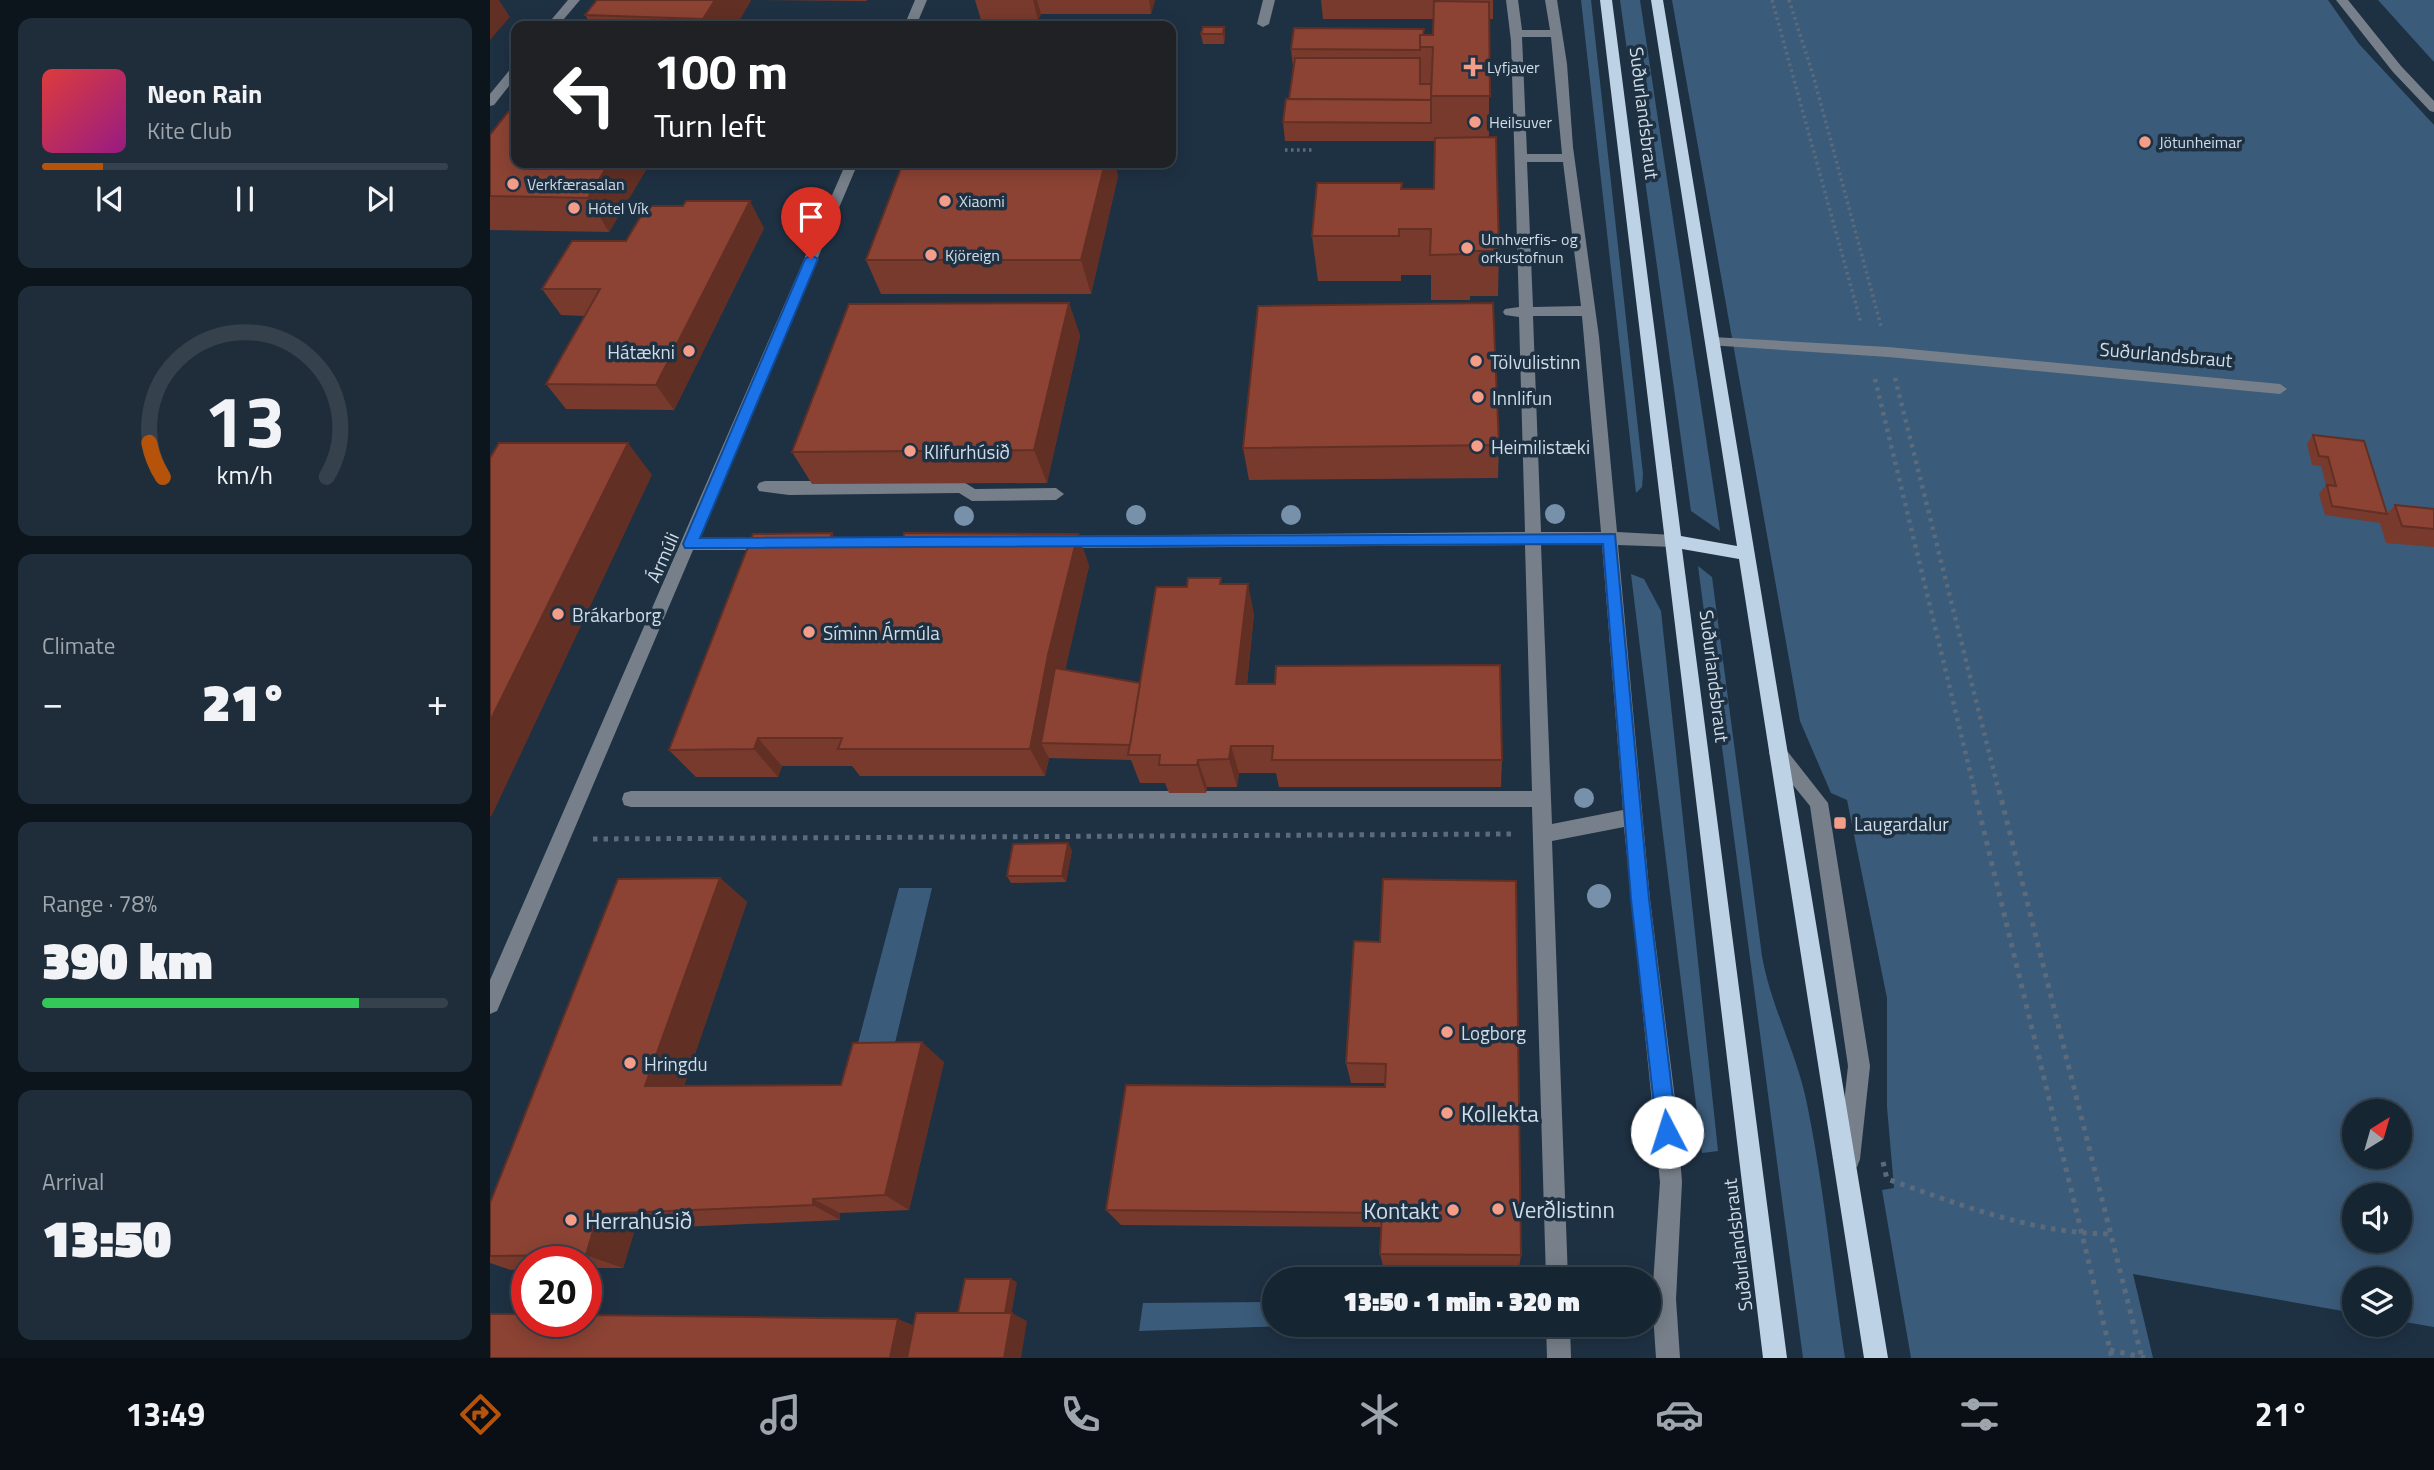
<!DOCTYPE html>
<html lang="en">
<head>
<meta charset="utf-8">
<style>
  :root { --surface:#162532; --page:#1f2d3a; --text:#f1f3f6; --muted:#9ea5ac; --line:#35424d; --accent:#b45309 }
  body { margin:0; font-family:"Titillium Web",sans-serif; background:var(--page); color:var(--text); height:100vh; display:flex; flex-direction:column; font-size:26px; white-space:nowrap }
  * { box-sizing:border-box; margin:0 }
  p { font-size:23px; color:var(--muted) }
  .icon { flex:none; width:38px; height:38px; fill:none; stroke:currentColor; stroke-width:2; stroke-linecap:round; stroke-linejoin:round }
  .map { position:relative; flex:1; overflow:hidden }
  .panel { display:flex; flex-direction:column; gap:18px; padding:18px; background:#0c141c; width:490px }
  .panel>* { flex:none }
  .hud { position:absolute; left:21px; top:21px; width:665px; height:147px; border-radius:14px; box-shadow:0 4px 18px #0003,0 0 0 2px var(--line); background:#202124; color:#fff; overflow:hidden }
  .needle { width:46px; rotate:37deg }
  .fabs { position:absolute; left:1852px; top:1099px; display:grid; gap:14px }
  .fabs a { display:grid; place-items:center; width:70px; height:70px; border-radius:50%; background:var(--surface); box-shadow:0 4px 18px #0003,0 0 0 2px var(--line); font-size:35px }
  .speed { position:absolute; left:21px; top:1246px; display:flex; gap:14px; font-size:35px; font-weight:700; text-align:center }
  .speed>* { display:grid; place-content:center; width:91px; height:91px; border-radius:50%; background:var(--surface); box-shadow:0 4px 18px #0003,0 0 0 2px var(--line); line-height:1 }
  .speed .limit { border:10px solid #d22; background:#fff; color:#111 }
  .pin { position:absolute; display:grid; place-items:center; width:60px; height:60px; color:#fff; margin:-72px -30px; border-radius:50% 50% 50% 0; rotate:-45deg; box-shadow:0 0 7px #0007 }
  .pin .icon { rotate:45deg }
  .me { position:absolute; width:77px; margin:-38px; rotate:355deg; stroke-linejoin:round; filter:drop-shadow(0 0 5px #0008) }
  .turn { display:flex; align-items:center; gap:24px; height:147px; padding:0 28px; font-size:32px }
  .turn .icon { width:91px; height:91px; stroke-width:2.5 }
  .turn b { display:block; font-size:49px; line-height:60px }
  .big { font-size:52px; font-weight:800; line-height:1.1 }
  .panel .widget { flex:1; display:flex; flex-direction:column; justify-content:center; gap:10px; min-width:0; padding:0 24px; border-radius:14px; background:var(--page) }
  .panel .dial { align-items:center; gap:0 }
  .dial svg { height:182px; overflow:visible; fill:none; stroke:var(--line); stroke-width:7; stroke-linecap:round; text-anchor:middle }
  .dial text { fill:var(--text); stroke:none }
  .song { display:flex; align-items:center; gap:21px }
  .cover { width:84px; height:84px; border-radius:10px; background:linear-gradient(135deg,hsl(0 70% 55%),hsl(310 70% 35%)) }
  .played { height:7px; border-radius:4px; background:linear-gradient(90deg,var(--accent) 15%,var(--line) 15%) }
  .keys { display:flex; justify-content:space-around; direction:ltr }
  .heat { display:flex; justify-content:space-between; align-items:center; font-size:38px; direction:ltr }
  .charge { height:10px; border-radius:5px; background:linear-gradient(90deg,#34c759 78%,var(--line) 0) }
  .trip { position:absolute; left:772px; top:1267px; width:399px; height:70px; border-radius:35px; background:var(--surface); box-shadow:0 4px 18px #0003,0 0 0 2px var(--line); font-weight:800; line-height:70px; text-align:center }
  .tab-bar { display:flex; height:112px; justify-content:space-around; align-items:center; background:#090f14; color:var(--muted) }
  .tab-bar .icon { width:49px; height:49px }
  .tab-bar .on { color:var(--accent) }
  .tab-bar b { font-size:32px; color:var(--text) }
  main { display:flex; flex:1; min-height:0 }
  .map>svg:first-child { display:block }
  .green { fill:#3b5b7a; fill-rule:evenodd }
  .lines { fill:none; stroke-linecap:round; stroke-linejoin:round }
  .path-far2 { stroke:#5b6b7b; stroke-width:3.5; stroke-dasharray:2.5 3.5; stroke-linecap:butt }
  .path-far1 { stroke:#5b6b7b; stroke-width:4.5; stroke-dasharray:3.5 5; stroke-linecap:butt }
  .path { stroke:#5b6b7b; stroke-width:5; stroke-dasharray:4.5 6; stroke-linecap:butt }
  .minor { fill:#77808a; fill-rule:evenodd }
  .major { fill:#bed2e6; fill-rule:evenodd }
  .tree { fill:#7791aa }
  .wall { fill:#783a2d }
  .shaded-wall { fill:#622f24 }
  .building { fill:#8c4334; stroke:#622f24; stroke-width:2 }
  .route { fill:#1a73e8; stroke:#114b97; stroke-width:2 }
  .poi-dot { fill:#f49e8a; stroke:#1e3143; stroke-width:2.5 }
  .labels { text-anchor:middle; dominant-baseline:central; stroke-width:7; stroke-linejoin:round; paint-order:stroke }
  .far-poi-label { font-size:16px; fill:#d0dce7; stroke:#1e3143; text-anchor:start }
  .street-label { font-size:19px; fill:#d0dce7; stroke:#1e3143 }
  .poi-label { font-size:19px; fill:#d0dce7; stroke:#1e3143; text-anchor:start }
  .near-poi-label { font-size:23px; fill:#d0dce7; stroke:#1e3143; text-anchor:start }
</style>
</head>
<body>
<main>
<section class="panel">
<div class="widget">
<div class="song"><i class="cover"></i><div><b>Neon Rain</b><p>Kite Club</p></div></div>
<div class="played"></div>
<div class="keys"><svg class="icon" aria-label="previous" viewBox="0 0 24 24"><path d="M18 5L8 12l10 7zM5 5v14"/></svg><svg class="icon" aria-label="pause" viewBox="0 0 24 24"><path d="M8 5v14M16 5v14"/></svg><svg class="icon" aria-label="next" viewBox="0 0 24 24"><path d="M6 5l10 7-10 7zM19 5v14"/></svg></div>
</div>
<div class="widget dial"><svg viewBox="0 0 100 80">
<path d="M14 69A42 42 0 1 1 86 69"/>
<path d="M14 69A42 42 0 0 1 8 54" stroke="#b45309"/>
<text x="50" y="56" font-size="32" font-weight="700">13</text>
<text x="50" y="72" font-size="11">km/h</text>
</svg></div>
<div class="widget"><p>Climate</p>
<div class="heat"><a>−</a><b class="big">21°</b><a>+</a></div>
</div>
<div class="widget"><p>Range · 78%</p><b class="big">390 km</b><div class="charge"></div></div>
<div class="widget"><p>Arrival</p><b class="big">13:50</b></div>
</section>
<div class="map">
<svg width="1944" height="1358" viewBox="0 0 1944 1358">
  <rect width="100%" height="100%" fill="#1e3143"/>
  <g class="green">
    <path d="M1091,0h10l52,474 -1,13 -6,6z"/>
    <path d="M1130,0h20l80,531 -29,-20z"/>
    <path d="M1182,0h656l31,44 75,81v1202l-35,-6v-42h-45v34l-221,-39 20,84h-242l-29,-168 12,-2 -7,-81v-109l-40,-198 -16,-7 -31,-72zM1864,1111h45v46h-45zM1864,1195h45v46h-45z"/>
    <path d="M1888,0h56v62z"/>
    <path d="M1208,566l14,11 50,379c9,51 35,97 45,148 17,83 25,170 38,254h-42z"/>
    <path d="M1141,574l13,5 17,32 57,540 -16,2z"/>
    <path d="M409,888h33l-37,155h-37z"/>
    <path d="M784,1302v23h47l-182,6 4,-28z"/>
  </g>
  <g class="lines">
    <g class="path-far2">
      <path d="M1282,0l89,323"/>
      <path d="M1299,0l24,75 68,251"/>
      <path d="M795,150h30"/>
    </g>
    <g class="path-far1">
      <path d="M1405,378l104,414"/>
      <path d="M1385,379l100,413"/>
    </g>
    <g class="path">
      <path d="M1484,790l138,568"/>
      <path d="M1509,790l143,568"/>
      <path d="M103,839l919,-5"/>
      <path d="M1393,1162l4,17c74,26 144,54 223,55"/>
      <path d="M1620,1350l36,8"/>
    </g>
    <g class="minor">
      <path d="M78,0h12l-22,26h-12z"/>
      <path d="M425,0h12l-11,26h-12z"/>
      <path d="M773,0h12l-6,24 -6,3 -6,-3z"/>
      <path d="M1016,0h12l4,30h28l-5,-30h12l10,64 6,83 26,190 18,195 57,3 8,6 -8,6 -56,-2 32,354 26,208 6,75 -6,117 4,59h-24l-4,-59 8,-117 -36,-355 -72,14 16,438h-22l-14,-472h-901l-7,-2 -2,-6 2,-6 7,-2h901l-7,-246 -467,3 -8,-6 8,-6 467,-4 -6,-215 -14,-2 -2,-3 2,-3 14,-2 -8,-266zM1032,37h29l11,117h-35zM1037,162h36l18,144 -48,1zM1043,316h49l19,216h-60zM1112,544l21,266 -71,14 -11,-279z"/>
      <path d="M1846,0h12l53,66 33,35v11l-4,-1 -37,-39z"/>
      <path d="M26,66v11l-22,28 -4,1v-12l22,-27z"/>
      <path d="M356,163h12l-159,375h72l8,6 -8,6h-78l-196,461 -7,3v-34z"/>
      <path d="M1223,337l175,10 392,37 7,5 -7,5 -392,-37 -180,-12 -2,-3 2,-3z"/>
      <path d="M275,481h197l13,8 81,-1 8,6 -8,6 -84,1 -13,-8 -170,2 -30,-4 -2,-4 2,-4z"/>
      <path d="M1288,745l6,2 44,56 42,263 -10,93 -3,8 -8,3 -8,-3 -3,-8 10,-93 -38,-260 -38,-47 -3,-6 3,-6z"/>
      <path d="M1056,1325h24l1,33h-24z"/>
    </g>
    <path class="major" d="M1110,0h12l69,536 56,10 -86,-546h12l225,1358h-24l-125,-799 -57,-10 105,809h-24z"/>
  </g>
  <g class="tree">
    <circle cx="1065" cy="514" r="10"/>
    <circle cx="646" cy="515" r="10"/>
    <circle cx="801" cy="515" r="10"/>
    <circle cx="474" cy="516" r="10"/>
    <circle cx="1094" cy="798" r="10"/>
    <circle cx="1109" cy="896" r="12"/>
  </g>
  <g class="wall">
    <path d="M107,0h270l-1,1 -115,-1 -15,26h-144l-7,-11z"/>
    <path d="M485,0h180l-4,14h-110l-3,6h-57z"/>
    <path d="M831,0h172v19h-4v118l10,114 -1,45h-28v4h-39v-25h-30v6h-83l-6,-45 90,-47h32l1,-48h-150l-2,-19 6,-23 4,-32 -2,-18 133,-14h9l1,-16h-111z"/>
    <path d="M734,27l1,9 -1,8h-21l-2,-10z"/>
    <path d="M0,135l160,28 -41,69 -119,-2z"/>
    <path d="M413,163h212l3,13 -27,118h-210l-15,-34z"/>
    <path d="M274,228l-90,182 -108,-1 -20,-25 39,-68 -24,-1 -19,-26 84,-48z"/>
    <path d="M579,303l11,33 -33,147 -235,1 -20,-32z"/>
    <path d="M1823,435l74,79 8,-9 39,4v38l-48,-4 -6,-20 -55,-8 -6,-21 7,-9 -5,-19 -9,-1 -5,-21z"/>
    <path d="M1009,445l-1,33 -249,2 -6,-32z"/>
    <path d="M588,534l11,32 -24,104 75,13 47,-96 35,-3 32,30 -7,70 255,76 -1,27h-222l-3,-14h-37l-2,14h-30l-1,6h-37l-4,-10h-25l-9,-23 -82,-2 -4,18h-185l-8,-10h-70l-4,11h-82l-27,-27 168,-209h66z"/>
    <path d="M582,850l-6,32 -55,1 -4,-7z"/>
    <path d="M230,878l27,24 -63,184 157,-1 103,-23 -35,148 -69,3v7l-205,9 -12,39h-37v-6h-59v7l-16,1 -21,-7v-60z"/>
    <path d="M864,941l167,314 -2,13 -136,-2 -3,-12 1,-27 -260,-2 -15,-15 279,-123v-4h-34l-5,-20z"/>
  </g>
  <g class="shaded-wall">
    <path d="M0,0h9l11,17 -20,23z"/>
    <path d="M225,0h36l-15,26h-29l-4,-7z"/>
    <path d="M543,0h4l4,14 -3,6z"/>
    <path d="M659,0h6l-4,14z"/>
    <path d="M734,27l1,9 -1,8 -1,-10z"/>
    <path d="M119,163h41l-41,69 -21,-34z"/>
    <path d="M615,163h10l3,13 -27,118 -10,-34z"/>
    <path d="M260,201l14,27 -90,182 -18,-25z"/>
    <path d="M579,303l11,33 -33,147 -13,-33z"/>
    <path d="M138,443l24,32 -161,342 -1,-1v-95z"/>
    <path d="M342,533l19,31 -22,-23z"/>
    <path d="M588,534l11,32 -27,118 -21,59 8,15 -4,18 -15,-27 18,-94z"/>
    <path d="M758,584l6,30 -10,98 -8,-28z"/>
    <path d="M268,738l24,28 -4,11 -24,-28z"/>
    <path d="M741,746l8,27 -2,14 -8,-28z"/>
    <path d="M708,760l9,27 -1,6 -9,-28z"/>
    <path d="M578,843l4,7 -6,32 -4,-6z"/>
    <path d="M230,878l27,24 -69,202 -33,-18z"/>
    <path d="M432,1042l22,20 -35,148 -24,-15z"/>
    <path d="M323,1199l27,14v7l-27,-15z"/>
    <path d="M108,1214l37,15 -12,39 -37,-13z"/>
    <path d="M521,1279l6,3 -7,40 -6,-3z"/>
    <path d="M522,1313l15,8 -6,37h-17z"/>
    <path d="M408,1319l20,8 -7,31h-21z"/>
  </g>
  <g class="building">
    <path d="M107,0h118l-12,19 -118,-4z"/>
    <path d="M944,1l55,1 1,94h-59l2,-49h-14l1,-12h13z"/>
    <path d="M562,21h88l-1,5h-89z"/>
    <path d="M477,22h52l-1,4h-52z"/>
    <path d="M713,27h21l-1,7h-22z"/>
    <path d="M804,28l130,1 -1,6h-3v15l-129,-1z"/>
    <path d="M805,58h125v26h11v16l-142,-1z"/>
    <path d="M796,99l145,1v23l-148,-1z"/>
    <path d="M18,112h8v51h93l-21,35 -98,-2v-61z"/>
    <path d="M1006,137l3,114h-29v3l-40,1 1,-26h-32v7h-87l5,-53h85l-1,6h33l1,-51z"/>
    <path d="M413,163h202l-24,97h-215z"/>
    <path d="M196,201h64l-94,184 -110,-1 54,-95h-58l30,-48h54l21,-35h36z"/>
    <path d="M579,303l-35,147 -242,2 57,-148z"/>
    <path d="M1003,303l6,142 -256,3 15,-142z"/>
    <path d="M1823,435l51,6 23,73 -55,-8 -5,-21 9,1 -8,-29 -9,-1z"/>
    <path d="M9,443h129l-138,278v-263z"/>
    <path d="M1905,505l39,4v20l-32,-3z"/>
    <path d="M342,533l-3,8h74l1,-8 174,1 -30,121 -18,94h-192l4,-11h-84l-4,11 -85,1 84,-216z"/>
    <path d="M698,578h33l-1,6h28l-12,100h39l1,-18 224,-1 2,95h-230l1,-14h-42l-2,13 -31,1 -1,5h-38l1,-10h-32l28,-168h31z"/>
    <path d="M565,668l85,15 -10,62 -89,-2z"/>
    <path d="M578,843l-6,33h-55l6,-32z"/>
    <path d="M230,878l-75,208 196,-1 12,-42 69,-1 -37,153 -72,4v6l-215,9 -12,41 -96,1v-53l128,-324z"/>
    <path d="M893,879l133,2 5,374 -141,-1 2,-41 -276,-3 20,-125 259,2 1,-23 -40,-1 8,-122 26,1z"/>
    <path d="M475,1279h46l-6,34h-47z"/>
    <path d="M426,1313h96l-8,45h-97z"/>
    <path d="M0,1314h37v7h59v-6l312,4 -8,39h-400z"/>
  </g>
  <path class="route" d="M321,255l7,4 -118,279 915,-4 34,365 28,233 -3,7 -7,3 -7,-3 -3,-7 -26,-233 -28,-355 -918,4 -2,-4 122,-285z"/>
  <g class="poi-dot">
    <path d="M979.5 56.5h7v7h7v7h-7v7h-7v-7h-7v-7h7z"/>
    <circle cx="985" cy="122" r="7"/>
    <circle cx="1655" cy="142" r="7"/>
    <circle cx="23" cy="184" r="7"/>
    <circle cx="455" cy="201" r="7"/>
    <circle cx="84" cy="208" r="7"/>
    <circle cx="977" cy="248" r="7"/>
    <circle cx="441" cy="255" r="7"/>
    <circle cx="199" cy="351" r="7"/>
    <circle cx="986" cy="361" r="7"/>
    <circle cx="988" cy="397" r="7"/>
    <circle cx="987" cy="446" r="7"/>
    <circle cx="420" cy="451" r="7"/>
    <circle cx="68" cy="614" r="7"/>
    <circle cx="319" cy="632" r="7"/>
    <rect x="1343" y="816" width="14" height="14" rx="3.5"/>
    <circle cx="957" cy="1032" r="7"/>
    <circle cx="140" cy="1063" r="7"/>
    <circle cx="957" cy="1113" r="7"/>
    <circle cx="1008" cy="1209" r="7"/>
    <circle cx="963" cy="1210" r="7"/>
    <circle cx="81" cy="1220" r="7"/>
  </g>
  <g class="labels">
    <g class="far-poi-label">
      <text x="997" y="67">Lyfjaver</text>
      <text x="999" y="122">Heilsuver</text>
      <text x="1669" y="142">Jötunheimar</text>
      <text x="37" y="184">Verkfærasalan</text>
      <text x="469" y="201">Xiaomi</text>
      <text x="98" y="208">Hótel Vík</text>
      <text x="991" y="239">Umhverfis- og<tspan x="991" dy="18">orkustofnun</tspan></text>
      <text x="455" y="255">Kjöreign</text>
    </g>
    <g class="street-label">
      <text transform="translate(1155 113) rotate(83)">Suðurlandsbraut</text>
      <text transform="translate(1676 354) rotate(5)">Suðurlandsbraut</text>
      <text transform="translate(172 557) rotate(-66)">Ármúli</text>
      <text transform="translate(1225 676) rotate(83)">Suðurlandsbraut</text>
      <text transform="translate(1247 1245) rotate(-97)">Suðurlandsbraut</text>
    </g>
    <g class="poi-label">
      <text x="185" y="351" text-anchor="end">Hátækni</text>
      <text x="1000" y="361">Tölvulistinn</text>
      <text x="1002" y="397">Innlifun</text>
      <text x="1001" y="446">Heimilistæki</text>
      <text x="434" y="451">Klifurhúsið</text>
      <text x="82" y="614">Brákarborg</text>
      <text x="333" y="632">Síminn Ármúla</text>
      <text x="1364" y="823">Laugardalur</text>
      <text x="971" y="1032">Logborg</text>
      <text x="154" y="1063">Hringdu</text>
    </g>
    <g class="near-poi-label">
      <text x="971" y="1113">Kollekta</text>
      <text x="1022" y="1209">Verðlistinn</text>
      <text x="949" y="1210" text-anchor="end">Kontakt</text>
      <text x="95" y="1220">Herrahúsið</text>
    </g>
  </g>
</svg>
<div class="fabs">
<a><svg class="needle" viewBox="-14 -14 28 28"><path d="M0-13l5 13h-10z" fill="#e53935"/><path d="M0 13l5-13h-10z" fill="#9ea5ac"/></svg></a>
<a><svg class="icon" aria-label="sound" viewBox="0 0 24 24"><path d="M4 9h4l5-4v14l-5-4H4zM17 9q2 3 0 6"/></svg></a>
<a><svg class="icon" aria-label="layers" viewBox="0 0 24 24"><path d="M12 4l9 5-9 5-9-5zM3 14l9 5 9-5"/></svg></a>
</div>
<div class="speed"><div class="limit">20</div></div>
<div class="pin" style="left:321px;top:259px;background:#d93025"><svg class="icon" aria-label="arrive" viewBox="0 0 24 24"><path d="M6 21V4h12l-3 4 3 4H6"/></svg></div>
<svg class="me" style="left:1177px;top:1132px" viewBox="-20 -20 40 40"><circle r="19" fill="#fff"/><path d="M0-13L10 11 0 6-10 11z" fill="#1a73e8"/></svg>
<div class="trip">13:50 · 1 min · 320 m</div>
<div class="hud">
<div class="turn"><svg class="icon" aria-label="left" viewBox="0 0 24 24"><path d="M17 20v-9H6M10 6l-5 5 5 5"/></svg><div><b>100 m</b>Turn left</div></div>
</div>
</div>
</main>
<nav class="tab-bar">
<b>13:49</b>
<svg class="icon on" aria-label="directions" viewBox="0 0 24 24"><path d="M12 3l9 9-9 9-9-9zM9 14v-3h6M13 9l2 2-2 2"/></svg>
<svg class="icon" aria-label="music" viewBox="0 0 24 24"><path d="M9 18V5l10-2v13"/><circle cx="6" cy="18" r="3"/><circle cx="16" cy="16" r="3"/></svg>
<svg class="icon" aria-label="phone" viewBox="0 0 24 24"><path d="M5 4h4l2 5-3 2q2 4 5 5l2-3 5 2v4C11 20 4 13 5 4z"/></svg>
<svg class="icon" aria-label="climate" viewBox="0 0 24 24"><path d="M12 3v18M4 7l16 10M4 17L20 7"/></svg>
<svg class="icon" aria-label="car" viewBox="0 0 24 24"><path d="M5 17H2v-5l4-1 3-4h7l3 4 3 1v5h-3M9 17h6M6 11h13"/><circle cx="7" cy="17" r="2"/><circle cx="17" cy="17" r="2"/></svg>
<svg class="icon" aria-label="filters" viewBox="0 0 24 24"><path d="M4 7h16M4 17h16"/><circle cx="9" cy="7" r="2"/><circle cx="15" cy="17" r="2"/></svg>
<b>21°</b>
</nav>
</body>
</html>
